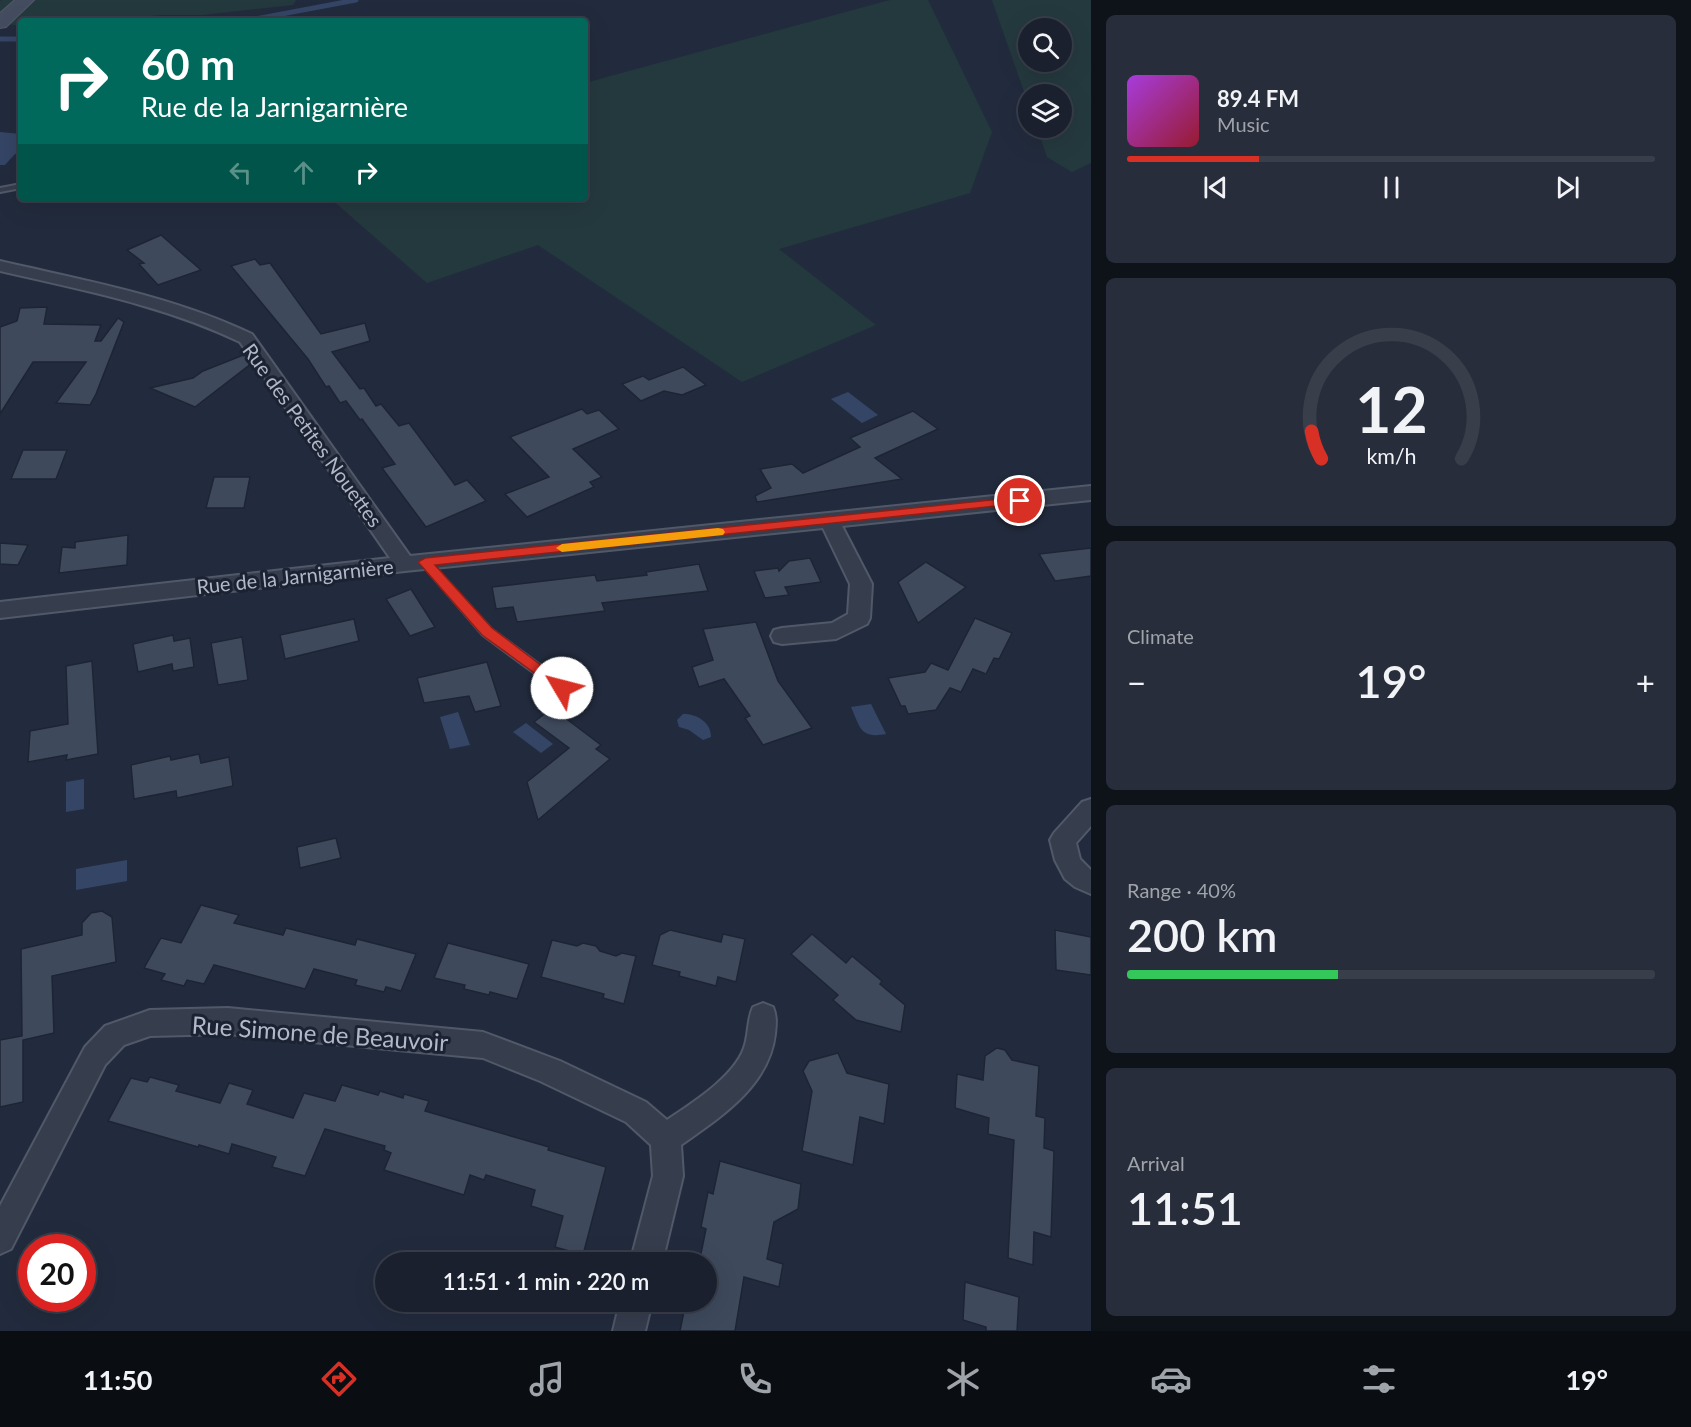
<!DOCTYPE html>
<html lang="en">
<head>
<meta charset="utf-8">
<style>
  :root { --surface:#1a202e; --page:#272d3a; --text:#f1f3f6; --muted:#9fa3aa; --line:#383e4a; --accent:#d93025 }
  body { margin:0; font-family:Lato,sans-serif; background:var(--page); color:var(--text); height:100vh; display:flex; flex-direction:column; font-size:22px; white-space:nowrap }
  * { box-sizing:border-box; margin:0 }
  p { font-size:20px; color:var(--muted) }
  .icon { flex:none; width:33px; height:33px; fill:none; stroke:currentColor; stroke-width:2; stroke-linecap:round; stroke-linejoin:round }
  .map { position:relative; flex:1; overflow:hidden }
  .sheet { display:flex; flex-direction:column; gap:15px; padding:15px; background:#0e1219; width:600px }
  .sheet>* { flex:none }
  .guide { position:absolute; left:18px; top:18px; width:570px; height:183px; border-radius:6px; box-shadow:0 6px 24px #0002,0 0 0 2px var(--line); background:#00695c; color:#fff; overflow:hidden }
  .controls { position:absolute; left:1018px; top:18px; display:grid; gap:12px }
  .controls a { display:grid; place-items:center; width:54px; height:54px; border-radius:50%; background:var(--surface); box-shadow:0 6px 24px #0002,0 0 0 2px var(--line); font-size:30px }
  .speed { position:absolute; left:18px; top:1234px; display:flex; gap:12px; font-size:30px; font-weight:700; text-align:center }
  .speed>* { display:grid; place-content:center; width:78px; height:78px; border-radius:50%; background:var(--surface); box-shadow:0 6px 24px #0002,0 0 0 2px var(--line); line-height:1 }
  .speed .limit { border:9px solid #d22; background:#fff; color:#111 }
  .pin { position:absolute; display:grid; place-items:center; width:51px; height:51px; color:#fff; margin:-26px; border:3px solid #fff; border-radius:50%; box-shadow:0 2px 6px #0007 }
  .me { position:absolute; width:66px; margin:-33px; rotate:307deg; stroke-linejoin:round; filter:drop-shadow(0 0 4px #0008) }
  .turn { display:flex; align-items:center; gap:21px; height:126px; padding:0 24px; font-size:27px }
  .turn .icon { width:78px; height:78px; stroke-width:2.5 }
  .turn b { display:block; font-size:42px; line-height:51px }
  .lanes { display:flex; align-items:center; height:57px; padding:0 24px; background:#0003; justify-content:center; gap:30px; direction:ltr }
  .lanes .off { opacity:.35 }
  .big { font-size:45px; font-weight:600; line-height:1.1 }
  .sheet .tile { flex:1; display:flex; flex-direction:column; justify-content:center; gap:9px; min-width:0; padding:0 21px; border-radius:9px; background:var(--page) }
  .sheet .dial { align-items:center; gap:0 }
  .dial svg { height:156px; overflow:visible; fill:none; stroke:var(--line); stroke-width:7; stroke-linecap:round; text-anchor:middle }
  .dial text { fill:var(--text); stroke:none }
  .song { display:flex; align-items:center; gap:18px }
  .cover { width:72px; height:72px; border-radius:9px; background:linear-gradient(135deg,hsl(280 70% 55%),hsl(350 70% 35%)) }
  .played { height:6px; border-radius:3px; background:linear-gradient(90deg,var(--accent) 25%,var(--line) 25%) }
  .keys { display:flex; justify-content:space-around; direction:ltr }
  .heat { display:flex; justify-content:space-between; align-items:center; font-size:33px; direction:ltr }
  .charge { height:9px; border-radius:4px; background:linear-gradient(90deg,#34c759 40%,var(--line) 0) }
  .trip { position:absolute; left:375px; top:1252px; width:342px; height:60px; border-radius:30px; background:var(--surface); box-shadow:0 6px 24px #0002,0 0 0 2px var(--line); font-weight:600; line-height:60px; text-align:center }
  .tab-bar { display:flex; height:96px; justify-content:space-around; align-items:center; background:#0a0d12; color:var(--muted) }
  .tab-bar .icon { width:42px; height:42px }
  .tab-bar .selected { color:var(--accent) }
  .tab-bar b { font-size:27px; color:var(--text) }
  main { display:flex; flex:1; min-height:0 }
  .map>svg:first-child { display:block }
  .green { fill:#24393e; fill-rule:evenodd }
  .water { fill:#354565 }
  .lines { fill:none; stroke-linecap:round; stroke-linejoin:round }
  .stream { stroke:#354565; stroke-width:5 }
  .building { fill:#3e495c; stroke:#1d2534; stroke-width:1.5 }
  .lane-casing { stroke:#515868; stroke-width:4 }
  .street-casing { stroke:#515868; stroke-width:4 }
  .secondary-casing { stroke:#515868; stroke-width:2 }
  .lane { fill:#363d4d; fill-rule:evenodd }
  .street { fill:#363d4d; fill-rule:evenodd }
  .secondary { fill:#444c60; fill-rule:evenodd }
  .route { fill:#d93025; stroke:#8d1f18; stroke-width:1.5 }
  .slow { fill:#f59e0b }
  .labels { text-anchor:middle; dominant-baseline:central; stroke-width:6; stroke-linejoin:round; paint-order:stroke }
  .street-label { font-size:20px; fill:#b2b8c8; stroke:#1b2332 }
  .near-street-label { font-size:24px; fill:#b2b8c8; stroke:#1b2332 }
</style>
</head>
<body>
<main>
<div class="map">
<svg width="1091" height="1331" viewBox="0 0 1091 1331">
  <rect width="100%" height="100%" fill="#222b3d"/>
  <g class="green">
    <path d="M296,0l-3,5 -90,10h-41l-68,6h-73v5l-21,-3v-22l2,-1z"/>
    <path d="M890,0h38l64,132 -22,61 -191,56 97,76 -134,57 -204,-137 -111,38 -97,-85h255v-115z"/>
    <path d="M992,0h99v163l-19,9 -25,-15 -10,-29h25v-34h-33v12zM1029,28h33v34h-33z"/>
  </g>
  <g class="water">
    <path d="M0,132l21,2v19l-6,1 -10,11h-5z"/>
    <path d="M848,392l30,23 -16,8 -31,-24z"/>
    <path d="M871,704l15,30c-26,5 -26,-7 -35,-27z"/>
    <path d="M458,712l12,33 -20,4 -10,-32z"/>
    <path d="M683,714c14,0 28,8 28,23l-8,3 -14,-10 -10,-3 -2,-7z"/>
    <path d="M526,723l27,21 -12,9 -28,-21z"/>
    <path d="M84,779v30l-18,3v-30z"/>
    <path d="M127,860v21l-51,9v-21z"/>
  </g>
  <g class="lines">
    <g class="stream">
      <path d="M245,21l111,-21"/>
      <path d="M0,39h21"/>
    </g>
  </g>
  <g class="building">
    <path d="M161,235l40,35 -43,15 -19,-21 5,-1 -17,-13z"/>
    <path d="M255,259l5,6 10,-2 51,71 44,-11 5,18 -38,11 28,37 4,-1 12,18 5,-2 18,22 10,-3 46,62 12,-5 19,21 -60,26 -44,-59 13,-4 -33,-45 -2,1 -14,-19 -6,2 -11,-17 -3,1 -18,-28 -77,-93z"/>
    <path d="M47,307l-3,17 57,1 -6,16h6l17,-23 6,4 -28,72 -6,11 -34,-2 30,-41h-53l-33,52v-87l17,-6 3,-13z"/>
    <path d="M246,354l6,9 -57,44 -45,-19 43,-10 10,-7z"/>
    <path d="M683,367l23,18 -24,10 -18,-4 -23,10 -19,-17 21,-8 6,4z"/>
    <path d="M582,409l5,5 12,-4 20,19 -46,20 29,28 -12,5 4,5 -67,30 -22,-23 44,-17 -39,-40z"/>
    <path d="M913,411l25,18 -63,29 27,21 -145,23 -2,-6 16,-8 -11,-19 32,-5 11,9 57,-26 -10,-9z"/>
    <path d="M23,450h44l-11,29h-45z"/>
    <path d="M214,477h36l-6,31h-38z"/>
    <path d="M128,535l-1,30 -68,8 3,-26 13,1v-6z"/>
    <path d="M0,543l28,2 -10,20 -18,-1z"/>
    <path d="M1091,548v28l-36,5 -16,-27z"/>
    <path d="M810,558l11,24 -36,5 4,8 -24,3 -11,-27 24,-3 1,3 10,-10z"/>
    <path d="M926,562l40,25 -48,36 -20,-41z"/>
    <path d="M699,564l9,27 -106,12 3,8 -88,11 -4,-15 -17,2 -4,-22 103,-12 2,6 50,-6 -1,-3z"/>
    <path d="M411,589l24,38 -25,9 -24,-37z"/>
    <path d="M975,618l37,15 -13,26 -5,-1 -8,16 -13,-5 -12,23 -11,-4 -14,22 -28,4 -3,-8h-4l-13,-28 37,-6 6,-9 17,7z"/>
    <path d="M354,619l5,22 -74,18 -5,-24z"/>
    <path d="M756,622l22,59 34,47 -49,17 -18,-27 5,-2 -26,-37 -25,8 -7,-20 21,-7 -10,-31z"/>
    <path d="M173,635l1,6 16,-3 4,29 -21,4 -1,-7 -34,8 -5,-28z"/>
    <path d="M242,637l6,43 -30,5 -7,-42z"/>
    <path d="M92,661l6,93 -32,6 1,-5 -39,7 2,-31 38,-7 -2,-58z"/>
    <path d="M487,662l14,44 -26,6 -6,-16 -45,7 -7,-25z"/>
    <path d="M552,708l49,37 -5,4 14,10 -72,61 -11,-38 42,-34 -35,-26z"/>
    <path d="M199,754l2,9 28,-6 4,29 -56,12 -1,-7 -42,8 -3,-34 39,-9 1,4z"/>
    <path d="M336,838l5,20 -41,10 -3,-21z"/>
    <path d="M201,905l38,10 -5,8 49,12 3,-7 69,17 2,-6 59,15 -15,37 -15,-4 -2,5 -29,-7 2,-5 -43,-11 -9,20 -91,-24 -10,19 -17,-4 -3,6 -23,-6 4,-6 -21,-6 17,-30 20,5z"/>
    <path d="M102,911l10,6 4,45 -64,14 2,57 -31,7v62l-23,5v-67l22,-4 -1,-87 61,-14v-12l9,-10z"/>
    <path d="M670,930l51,12 2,-8 22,5 -9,43 -18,-5 -2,9 -37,-10 1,-4 -28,-7 8,-30z"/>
    <path d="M1055,930l36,7v38l-35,-5z"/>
    <path d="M812,934l34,29 6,-7 30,25 -2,3 25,21 -4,27 -45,-12 -23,-20 5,-5 -47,-41z"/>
    <path d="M552,940l25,6 6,-3 13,3 4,5 16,5 6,-3 14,3 -12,48 -21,-6 1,-4 -63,-17z"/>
    <path d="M448,943l81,21 -12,35 -27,-7 -1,3 -25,-6 1,-4 -31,-7z"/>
    <path d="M997,1048l8,2 7,10 27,6 -3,50 9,2 -1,30 10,3 -3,86 -17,-5 -1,33 -25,-7 6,-118 -26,-6 1,-16 -34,-10 2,-34 26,6 2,-24z"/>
    <path d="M838,1053l9,20 42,11 -5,40 -24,-7 -7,48 -51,-14 10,-60 -9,-20 6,-10z"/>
    <path d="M150,1077l29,8 -3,6 44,12 9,-20 24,7 -6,14 46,14 11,-25 31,8 7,-16 36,10 2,-4 23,7 1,-4 25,7 -4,10 124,36 -1,3 58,17 -23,88 -28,-8 8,-31 -32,-10 4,-16 -49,-15 -2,5 -14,-5 -6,20 -80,-25 7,-17 -7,-3 1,-4 -60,-17 -20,47 -33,-9 4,-10 -44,-13 -3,10 -30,-9 -1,2 -90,-26 23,-43 16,4z"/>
    <path d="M720,1161l81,23 -3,25 -24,13 -7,37 16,5 -4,23 -35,-10 -9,54h-55l5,-25 4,1 1,-5h16v-39h-7l7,-34 -5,-2 7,-35 5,2z"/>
    <path d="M965,1282l54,15 -2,34h-31v-4l-23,-7z"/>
  </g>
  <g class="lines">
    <g class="lane-casing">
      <g id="lane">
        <path d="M21,184v4l-21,4v-4z"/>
        <path d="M425,559l3,1 63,69 76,56 1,3 -1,3h-8l-76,-56 -61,-71 -2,-2 2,-2z"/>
      </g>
    </g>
    <g class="street-casing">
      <g id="street">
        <path d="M0,261c86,20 172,35 252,73l158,222 681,-70v14l-249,26 30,58 -2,34 -3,6 -31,15 -54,5 -8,-2 -3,-6 3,-6 8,-2 50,-5 16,-9 2,-30 -27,-56 -418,43 -405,47v-16l390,-44 -150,-216c-77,-37 -158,-52 -240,-71z"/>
        <path d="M1091,799v27l-15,17 4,16 11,11v24l-16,-7 -10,-8 -10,-19 -5,-20 4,-7 28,-31z"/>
        <path d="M763,1003l10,4c4,10 3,17 2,27 -6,52 -54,83 -94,111l2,31 -21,87h-32l23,-87 -2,-31 -25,-23 -86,-41 -57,-23 -255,-24 -78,2 -26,9 -19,20 -94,184 -11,5v-48l85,-159 20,-21 45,-16 78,-2 255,24 77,29 86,41 21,18c25,-17 67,-43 77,-72 5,-14 3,-28 9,-41z"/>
        <path d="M620,1302h32l-7,29h-32z"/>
      </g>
    </g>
    <g class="secondary-casing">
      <path id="secondary" d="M15,0h19l-28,27 -6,1v-15z"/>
    </g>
    <use href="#lane" class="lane"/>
    <use href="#street" class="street"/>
    <use href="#secondary" class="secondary"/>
  </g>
  <path class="route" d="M1020,497l6,4 -2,2 -589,62 57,63 75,57 2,3 -2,4 -5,1 -80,-58 -64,-73 7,-4z"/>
  <path class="slow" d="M718,528l5,1 2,3 -2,3 -161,17 -6,-4 6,-4z"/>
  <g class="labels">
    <g class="street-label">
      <text transform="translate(313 435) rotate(54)">Rue des Petites Nouettes</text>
      <text transform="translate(295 576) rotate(-6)">Rue de la Jarnigarnière</text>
    </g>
    <g class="near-street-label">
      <text transform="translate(320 1033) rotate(4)">Rue Simone de Beauvoir</text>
    </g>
  </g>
</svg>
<div class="controls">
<a><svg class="icon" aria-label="search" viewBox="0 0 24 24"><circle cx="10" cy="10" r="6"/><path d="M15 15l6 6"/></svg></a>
<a><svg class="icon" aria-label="layers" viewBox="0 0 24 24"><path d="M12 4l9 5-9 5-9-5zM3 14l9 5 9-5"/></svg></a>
</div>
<div class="speed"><div class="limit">20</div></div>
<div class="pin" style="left:1020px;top:501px;background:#d93025"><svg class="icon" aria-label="arrive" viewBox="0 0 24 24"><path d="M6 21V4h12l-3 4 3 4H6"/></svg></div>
<svg class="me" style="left:562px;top:688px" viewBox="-20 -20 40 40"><circle r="19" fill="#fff"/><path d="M0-13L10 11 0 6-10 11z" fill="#d93025"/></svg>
<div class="trip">11:51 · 1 min · 220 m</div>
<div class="guide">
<div class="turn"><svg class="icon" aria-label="right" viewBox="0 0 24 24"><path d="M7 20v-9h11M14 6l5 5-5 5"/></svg><div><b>60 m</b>Rue de la Jarnigarnière</div></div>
<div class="lanes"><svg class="icon off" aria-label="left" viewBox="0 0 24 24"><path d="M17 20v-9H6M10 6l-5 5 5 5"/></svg><svg class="icon off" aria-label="ahead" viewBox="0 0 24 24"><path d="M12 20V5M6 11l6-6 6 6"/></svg><svg class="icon" aria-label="right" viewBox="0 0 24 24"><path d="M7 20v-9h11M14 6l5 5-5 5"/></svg></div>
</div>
</div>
<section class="sheet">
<div class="tile">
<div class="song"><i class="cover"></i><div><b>89.4 FM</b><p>Music</p></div></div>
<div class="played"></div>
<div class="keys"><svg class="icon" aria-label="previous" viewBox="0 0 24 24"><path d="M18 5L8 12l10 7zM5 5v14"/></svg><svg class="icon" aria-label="pause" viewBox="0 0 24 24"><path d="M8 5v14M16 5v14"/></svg><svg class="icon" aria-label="next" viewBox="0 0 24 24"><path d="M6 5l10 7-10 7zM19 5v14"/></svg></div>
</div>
<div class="tile dial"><svg viewBox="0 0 100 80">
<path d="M14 69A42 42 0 1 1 86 69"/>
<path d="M14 69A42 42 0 0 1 9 55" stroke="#d93025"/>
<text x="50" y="56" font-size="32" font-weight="700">12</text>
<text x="50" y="72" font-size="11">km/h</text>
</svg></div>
<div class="tile"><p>Climate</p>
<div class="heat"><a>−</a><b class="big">19°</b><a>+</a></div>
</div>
<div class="tile"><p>Range · 40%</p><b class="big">200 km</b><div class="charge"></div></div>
<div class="tile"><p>Arrival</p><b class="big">11:51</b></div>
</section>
</main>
<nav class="tab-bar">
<b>11:50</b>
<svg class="icon selected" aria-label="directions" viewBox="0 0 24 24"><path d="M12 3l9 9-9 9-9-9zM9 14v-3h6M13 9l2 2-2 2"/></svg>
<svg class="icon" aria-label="music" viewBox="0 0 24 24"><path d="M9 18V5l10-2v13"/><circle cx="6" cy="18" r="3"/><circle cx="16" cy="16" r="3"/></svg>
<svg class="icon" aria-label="phone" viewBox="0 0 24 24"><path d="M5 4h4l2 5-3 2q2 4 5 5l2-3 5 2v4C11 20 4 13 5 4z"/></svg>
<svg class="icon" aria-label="climate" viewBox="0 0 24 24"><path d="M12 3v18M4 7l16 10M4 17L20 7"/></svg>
<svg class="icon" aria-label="car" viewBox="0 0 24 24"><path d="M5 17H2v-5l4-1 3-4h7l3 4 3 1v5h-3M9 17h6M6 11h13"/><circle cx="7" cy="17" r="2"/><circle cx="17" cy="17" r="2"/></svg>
<svg class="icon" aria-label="filters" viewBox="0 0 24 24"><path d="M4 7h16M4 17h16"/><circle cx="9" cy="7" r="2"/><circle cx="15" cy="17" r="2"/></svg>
<b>19°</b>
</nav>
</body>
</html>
